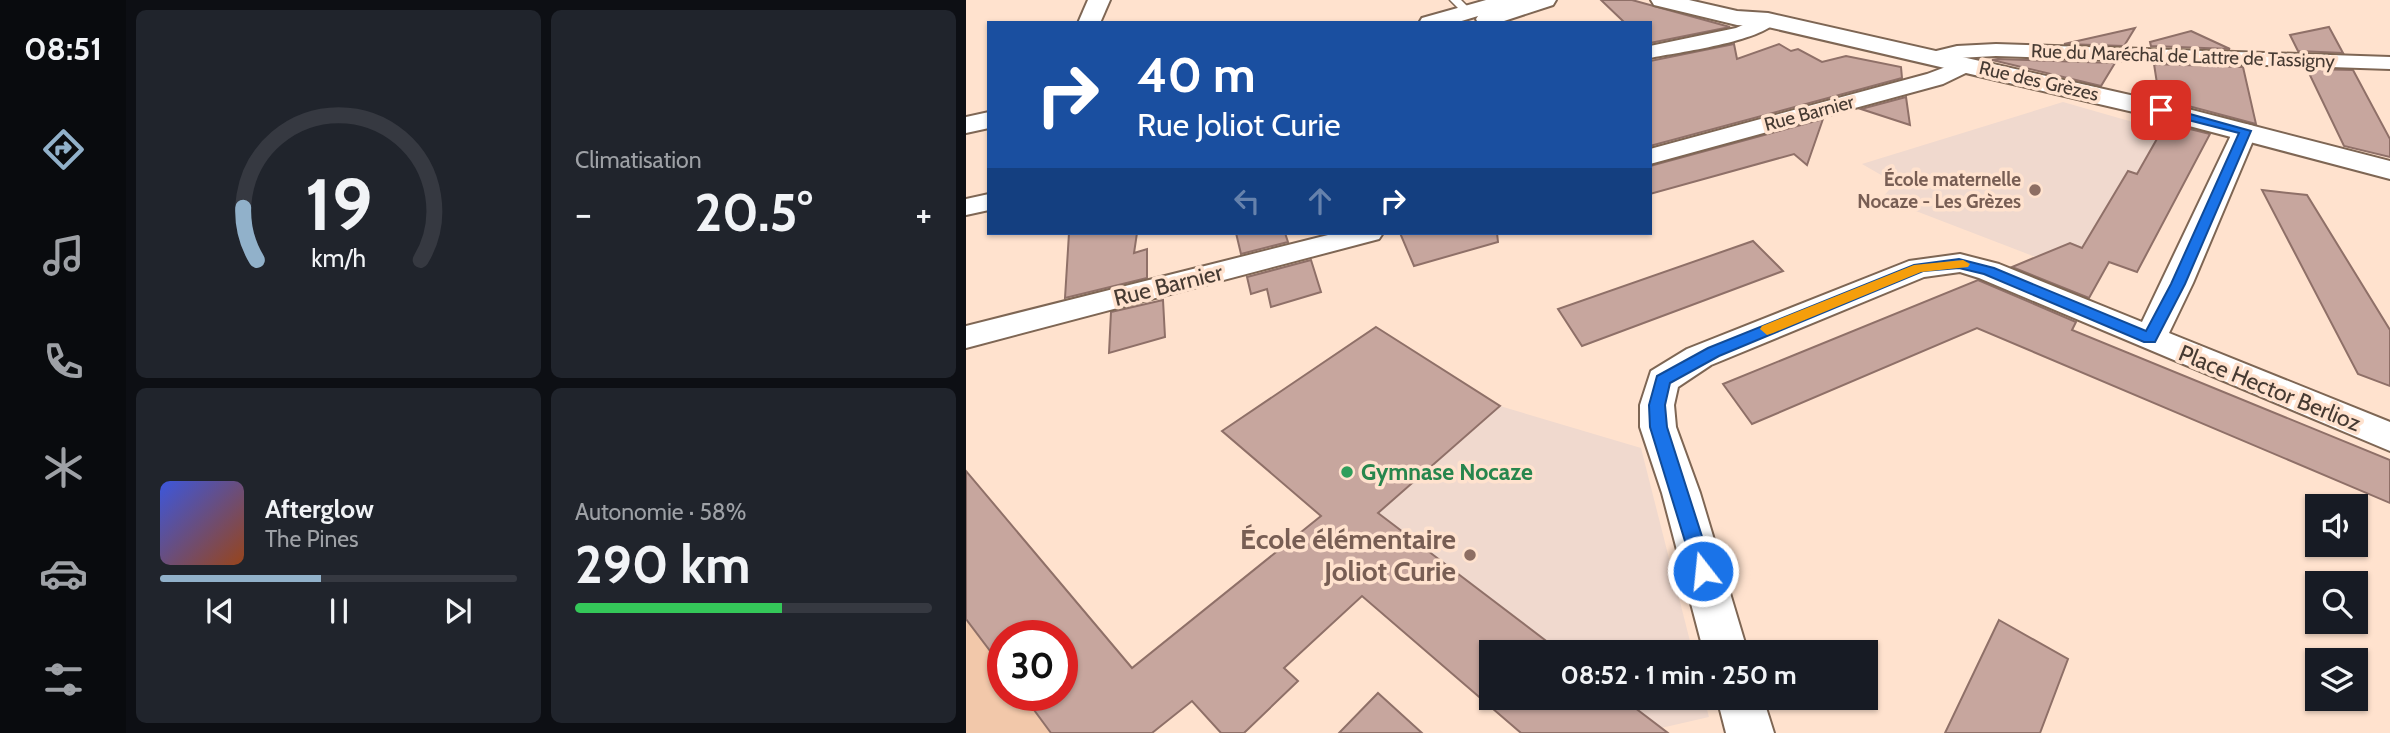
<!DOCTYPE html>
<html lang="fr">
<head>
<meta charset="utf-8">
<style>
  :root { --surface:#171b24; --page:#20242c; --text:#f1f3f6; --muted:#9ea1a6; --line:#363941; --accent:#91b1ca }
  body { margin:0; font-family:Cabin,sans-serif; background:var(--page); color:var(--text); height:100vh; display:flex; flex-direction:column; font-size:26px; white-space:nowrap }
  * { box-sizing:border-box; margin:0 }
  p { font-size:23px; color:var(--muted) }
  .icon { flex:none; width:38px; height:38px; fill:none; stroke:currentColor; stroke-width:2; stroke-linecap:round; stroke-linejoin:round }
  .map { position:relative; flex:1; overflow:hidden }
  .drawer { display:flex; flex-direction:column; gap:10px; padding:10px; background:#0d0f14; width:840px }
  .drawer>* { flex:none }
  .banner { position:absolute; left:21px; top:21px; width:665px; height:214px; border-radius:0px; box-shadow:0 2px 5px #0004; background:#1a4fa0; color:#fff; overflow:hidden }
  .fabs { position:absolute; left:1339px; top:494px; display:grid; gap:14px }
  .fabs a { display:grid; place-items:center; width:63px; height:63px; border-radius:0px; background:var(--surface); box-shadow:0 2px 5px #0004; font-size:35px }
  .speed { position:absolute; left:21px; top:620px; display:flex; gap:14px; font-size:35px; font-weight:700; text-align:center }
  .speed>* { display:grid; place-content:center; width:91px; height:91px; border-radius:50%; background:var(--surface); box-shadow:0 2px 5px #0004; line-height:1 }
  .speed .limit { border:10px solid #d22; background:#fff; color:#111 }
  .pin { position:absolute; display:grid; place-items:center; width:60px; height:60px; color:#fff; margin:-30px; border-radius:14px; box-shadow:0 4px 10px #0006 }
  .me { position:absolute; width:77px; margin:-38px; rotate:344deg; stroke-linejoin:round; filter:drop-shadow(0 0 5px #0008) }
  .turn { display:flex; align-items:center; gap:24px; height:147px; padding:0 35px; font-size:32px }
  .turn .icon { width:91px; height:91px; stroke-width:2.5 }
  .turn b { display:block; font-size:49px; line-height:60px }
  .lanes { display:flex; align-items:center; height:66px; padding:0 35px; background:#0003; justify-content:center; gap:35px; direction:ltr }
  .lanes .off { opacity:.35 }
  .big { font-size:52px; font-weight:700; line-height:1.1 }
  .drawer .widget { flex:1; display:flex; flex-direction:column; justify-content:center; gap:10px; min-width:0; padding:0 24px; border-radius:10px; background:var(--page) }
  .drawer .dial { align-items:center; gap:0 }
  .dial svg { height:182px; overflow:visible; fill:none; stroke:var(--line); stroke-width:7; stroke-linecap:round; text-anchor:middle }
  .dial text { fill:var(--text); stroke:none }
  .song { display:flex; align-items:center; gap:21px }
  .cover { width:84px; height:84px; border-radius:10px; background:linear-gradient(135deg,hsl(230 70% 55%),hsl(20 70% 35%)) }
  .played { height:7px; border-radius:4px; background:linear-gradient(90deg,var(--accent) 45%,var(--line) 45%) }
  .keys { display:flex; justify-content:space-around; direction:ltr }
  .heat { display:flex; justify-content:space-between; align-items:center; font-size:38px; direction:ltr }
  .charge { height:10px; border-radius:5px; background:linear-gradient(90deg,#34c759 58%,var(--line) 0) }
  .drawer .tiles { flex:1; display:grid; gap:10px; grid-template-columns:repeat(2,1fr) }
  .trip { position:absolute; left:513px; top:640px; width:399px; height:70px; border-radius:0px; background:var(--surface); box-shadow:0 2px 5px #0004; font-weight:700; line-height:70px; text-align:center }
  main { display:flex; flex:1; min-height:0 }
  .dock { display:flex; flex-direction:column; width:126px; justify-content:space-around; align-items:center; background:#090b0e; color:var(--muted) }
  .dock .icon { width:49px; height:49px }
  .dock .on { color:var(--accent) }
  .dock b { font-size:32px; color:var(--text) }
  .map>svg:first-child { display:block }
  .education { fill:#f0d9ce }
  .green { fill:#f2c8aa }
  .building { fill:#c7a69e; stroke:#8f7068; stroke-width:2 }
  .lines { fill:none; stroke-linecap:round; stroke-linejoin:round }
  .lane-casing { stroke:#7e6654; stroke-width:3 }
  .street-casing { stroke:#7e6654; stroke-width:4 }
  .secondary-casing { stroke:#7e6654; stroke-width:4 }
  .lane { fill:#fff; fill-rule:evenodd }
  .street { fill:#fff; fill-rule:evenodd }
  .secondary { fill:#fff; fill-rule:evenodd }
  .route { fill:#1a73e8; stroke:#114b97; stroke-width:2 }
  .slow { fill:#f59e0b }
  .education-dot { fill:#8d6e63; stroke:#ffe2ce; stroke-width:2.5 }
  .leisure-dot { fill:#2e9e5b; stroke:#ffe2ce; stroke-width:2.5 }
  .labels { text-anchor:middle; dominant-baseline:central; stroke-width:7; stroke-linejoin:round; paint-order:stroke }
  .far-street-label { font-size:19px; fill:#463a32; stroke:#ffe2ce }
  .far-education-label { font-size:19px; font-weight:bold; fill:#785e54; stroke:#ffe2ce; text-anchor:end }
  .street-label { font-size:23px; fill:#463a32; stroke:#ffe2ce }
  .leisure-label { font-size:23px; font-weight:bold; fill:#27864d; stroke:#ffe2ce; text-anchor:start }
  .near-education-label { font-size:28px; font-weight:bold; fill:#785e54; stroke:#ffe2ce; text-anchor:end }
</style>
</head>
<body>
<main>
<nav class="dock">
<b>08:51</b>
<svg class="icon on" aria-label="directions" viewBox="0 0 24 24"><path d="M12 3l9 9-9 9-9-9zM9 14v-3h6M13 9l2 2-2 2"/></svg>
<svg class="icon" aria-label="music" viewBox="0 0 24 24"><path d="M9 18V5l10-2v13"/><circle cx="6" cy="18" r="3"/><circle cx="16" cy="16" r="3"/></svg>
<svg class="icon" aria-label="phone" viewBox="0 0 24 24"><path d="M5 4h4l2 5-3 2q2 4 5 5l2-3 5 2v4C11 20 4 13 5 4z"/></svg>
<svg class="icon" aria-label="climate" viewBox="0 0 24 24"><path d="M12 3v18M4 7l16 10M4 17L20 7"/></svg>
<svg class="icon" aria-label="car" viewBox="0 0 24 24"><path d="M5 17H2v-5l4-1 3-4h7l3 4 3 1v5h-3M9 17h6M6 11h13"/><circle cx="7" cy="17" r="2"/><circle cx="17" cy="17" r="2"/></svg>
<svg class="icon" aria-label="filters" viewBox="0 0 24 24"><path d="M4 7h16M4 17h16"/><circle cx="9" cy="7" r="2"/><circle cx="15" cy="17" r="2"/></svg>
</nav>
<section class="drawer">
<div class="tiles">
<div class="widget dial"><svg viewBox="0 0 100 80">
<path d="M14 69A42 42 0 1 1 86 69"/>
<path d="M14 69A42 42 0 0 1 8 46" stroke="#91b1ca"/>
<text x="50" y="56" font-size="32" font-weight="700">19</text>
<text x="50" y="72" font-size="11">km/h</text>
</svg></div>
<div class="widget"><p>Climatisation</p>
<div class="heat"><a>−</a><b class="big">20.5°</b><a>+</a></div>
</div>
<div class="widget">
<div class="song"><i class="cover"></i><div><b>Afterglow</b><p>The Pines</p></div></div>
<div class="played"></div>
<div class="keys"><svg class="icon" aria-label="previous" viewBox="0 0 24 24"><path d="M18 5L8 12l10 7zM5 5v14"/></svg><svg class="icon" aria-label="pause" viewBox="0 0 24 24"><path d="M8 5v14M16 5v14"/></svg><svg class="icon" aria-label="next" viewBox="0 0 24 24"><path d="M6 5l10 7-10 7zM19 5v14"/></svg></div>
</div>
<div class="widget"><p>Autonomie · 58%</p><b class="big">290 km</b><div class="charge"></div></div>
</div>
</section>
<div class="map">
<svg width="1424" height="733" viewBox="0 0 1424 733">
  <rect width="100%" height="100%" fill="#ffe2ce"/>
  <g class="education">
    <path d="M1097,102l143,41 -69,129 -28,-10 -11,19 -216,-83 13,-15 -33,-19z"/>
    <path d="M534,406l141,42 52,205h-202v45h213l5,19 -48,11 -140,5 -186,-159 -12,11 26,23 -64,60 13,13 -54,52h-23l-29,-32 -35,27 -25,-60 189,-152 31,20z"/>
  </g>
  <path class="green" d="M0,614l37,52v29h20l27,38h-84z"/>
  <g class="building">
    <path d="M635,0h31l98,27 -80,16v-20h-25z"/>
    <path d="M1363,27l14,26 -45,-2 -8,-16z"/>
    <path d="M1169,28l-11,18 -60,-2z"/>
    <path d="M1225,31l39,18 -79,-3 -1,-4z"/>
    <path d="M768,44l3,15 42,-15 12,7 7,-2 24,13 24,-6 55,11 1,11 -252,68v-85z"/>
    <path d="M1032,59l117,4 -14,23 -109,-26z"/>
    <path d="M1188,64l89,3 13,57 -79,-21 6,-9 -25,-4z"/>
    <path d="M1341,69l46,1 37,69v18l-46,-11z"/>
    <path d="M940,97l4,28 -49,-16z"/>
    <path d="M857,119l-16,46 -13,-11 -144,40v-28z"/>
    <path d="M1200,123l44,11 -73,138 -28,-10 -20,36 -77,-31 58,-24 12,5 46,-77 9,3z"/>
    <path d="M1296,190l45,5 83,135v56l-32,-12z"/>
    <path d="M103,233h68l-3,20 13,-4v29l-82,20z"/>
    <path d="M270,233h49l3,9 -47,12z"/>
    <path d="M434,233h97l1,9 -84,24z"/>
    <path d="M787,241l30,30 -201,75 -24,-37z"/>
    <path d="M345,260l10,32 -50,15 -4,-18 -16,5 -4,-17z"/>
    <path d="M1012,280l98,42 -4,8 318,130v43l-413,-175 -225,96 -29,-40z"/>
    <path d="M197,300l2,37 -56,16 2,-41z"/>
    <path d="M410,327l124,79 -122,107 184,140h-71v45h131l46,35h-147l-159,-137 -78,72 14,13 -54,52h-23l-29,-32 -40,32h-101l-28,-38h39v-60h-59v33l-37,-49v-148l166,197 189,-152 -99,-85z"/>
    <path d="M1033,620l69,39 -28,74h-95z"/>
    <path d="M412,693l44,40h-83z"/>
  </g>
  <g class="lines">
    <g class="lane-casing">
      <path id="lane" d="M484,0h11l12,12 -9,2z"/>
    </g>
    <g class="street-casing">
      <g id="street">
        <path d="M802,14l7,2 3,4c-17,22 -99,32 -128,38v-12l86,-18z"/>
        <path d="M1030,44l394,13v12l-394,-13 -39,2 -22,5 -7,-2 -3,-4 3,-4 29,-7z"/>
        <path d="M1001,59l7,2 4,4 -4,4 -31,15 -293,80v-15l277,-75z"/>
        <path d="M1279,124l8,2 4,5 -64,152 -24,50 221,89v29l-411,-173 -19,-6 -36,5 -213,88 -33,22 -4,18 2,22 24,66 48,160h-44l-42,-160 -22,-66v-22l11,-34 36,-22 222,-88 51,-7 39,10 143,58 91,-191 4,-5z"/>
        <path d="M23,194v16l-23,5v-16z"/>
        <path d="M370,233h47l-4,6 -413,109v-22z"/>
        <path d="M751,698h46l11,35h-48z"/>
      </g>
    </g>
    <g class="secondary-casing">
      <g id="secondary">
        <path d="M122,0h22l-10,23h-22z"/>
        <path d="M520,0h70l-3,5 -55,18h-20l-2,-4 2,-3 -23,7h-36l3,-5z"/>
        <path d="M685,0h38l48,11 31,2 393,89 229,59v18l-235,-62 -387,-90 -31,-2 -83,-20z"/>
        <path d="M23,112v16l-23,5v-16z"/>
      </g>
    </g>
    <use href="#lane" class="lane"/>
    <use href="#street" class="street"/>
    <use href="#secondary" class="secondary"/>
  </g>
  <path class="route" d="M1195,106l90,25 -66,153 -30,58h-11l-160,-68 -25,-6 -36,3 -204,85 -49,27 -5,22 2,22 46,144 -3,6 -7,3 -7,-3 -46,-150 -1,-22 8,-29 51,-28 206,-83 45,-6 35,9 152,63 25,-47 68,-151 -82,-21 -2,-2z"/>
  <path class="slow" d="M997,260l7,4 -2,3 -47,5 -148,61 -6,2 -7,-6 2,-3 152,-61z"/>
  <g class="education-dot">
    <circle cx="1069" cy="190" r="7"/>
    <circle cx="504" cy="555" r="7"/>
  </g>
  <circle class="leisure-dot" cx="381" cy="472" r="7"/>
  <g class="labels">
    <g class="far-street-label">
      <text transform="translate(1217 56) rotate(2)">Rue du Maréchal de Lattre de Tassigny</text>
      <text transform="translate(1073 81) rotate(13)">Rue des Grèzes</text>
      <text transform="translate(843 113) rotate(-15)">Rue Barnier</text>
    </g>
    <g class="far-education-label">
      <text x="1055" y="179">École maternelle<tspan x="1055" dy="22">Nocaze - Les Grèzes</tspan></text>
    </g>
    <g class="street-label">
      <text transform="translate(202 285) rotate(-14)">Rue Barnier</text>
      <text transform="translate(1304 388) rotate(22)">Place Hector Berlioz</text>
    </g>
    <g class="leisure-label">
      <text x="395" y="472">Gymnase Nocaze</text>
    </g>
    <g class="near-education-label">
      <text x="490" y="539">École élémentaire<tspan x="490" dy="32">Joliot Curie</tspan></text>
    </g>
  </g>
</svg>
<div class="fabs">
<a><svg class="icon" aria-label="sound" viewBox="0 0 24 24"><path d="M4 9h4l5-4v14l-5-4H4zM17 9q2 3 0 6"/></svg></a>
<a><svg class="icon" aria-label="search" viewBox="0 0 24 24"><circle cx="10" cy="10" r="6"/><path d="M15 15l6 6"/></svg></a>
<a><svg class="icon" aria-label="layers" viewBox="0 0 24 24"><path d="M12 4l9 5-9 5-9-5zM3 14l9 5 9-5"/></svg></a>
</div>
<div class="speed"><div class="limit">30</div></div>
<div class="pin" style="left:1195px;top:110px;background:#d93025"><svg class="icon" aria-label="arrive" viewBox="0 0 24 24"><path d="M6 21V4h12l-3 4 3 4H6"/></svg></div>
<svg class="me" style="left:737px;top:571px" viewBox="-20 -20 40 40"><circle r="17" fill="#1a73e8" stroke="#fff" stroke-width="3"/><path d="M0-11L8 9 0 5-8 9z" fill="#fff"/></svg>
<div class="trip">08:52 · 1 min · 250 m</div>
<div class="banner">
<div class="turn"><svg class="icon" aria-label="right" viewBox="0 0 24 24"><path d="M7 20v-9h11M14 6l5 5-5 5"/></svg><div><b>40 m</b>Rue Joliot Curie</div></div>
<div class="lanes"><svg class="icon off" aria-label="left" viewBox="0 0 24 24"><path d="M17 20v-9H6M10 6l-5 5 5 5"/></svg><svg class="icon off" aria-label="ahead" viewBox="0 0 24 24"><path d="M12 20V5M6 11l6-6 6 6"/></svg><svg class="icon" aria-label="right" viewBox="0 0 24 24"><path d="M7 20v-9h11M14 6l5 5-5 5"/></svg></div>
</div>
</div>
</main>
</body>
</html>
